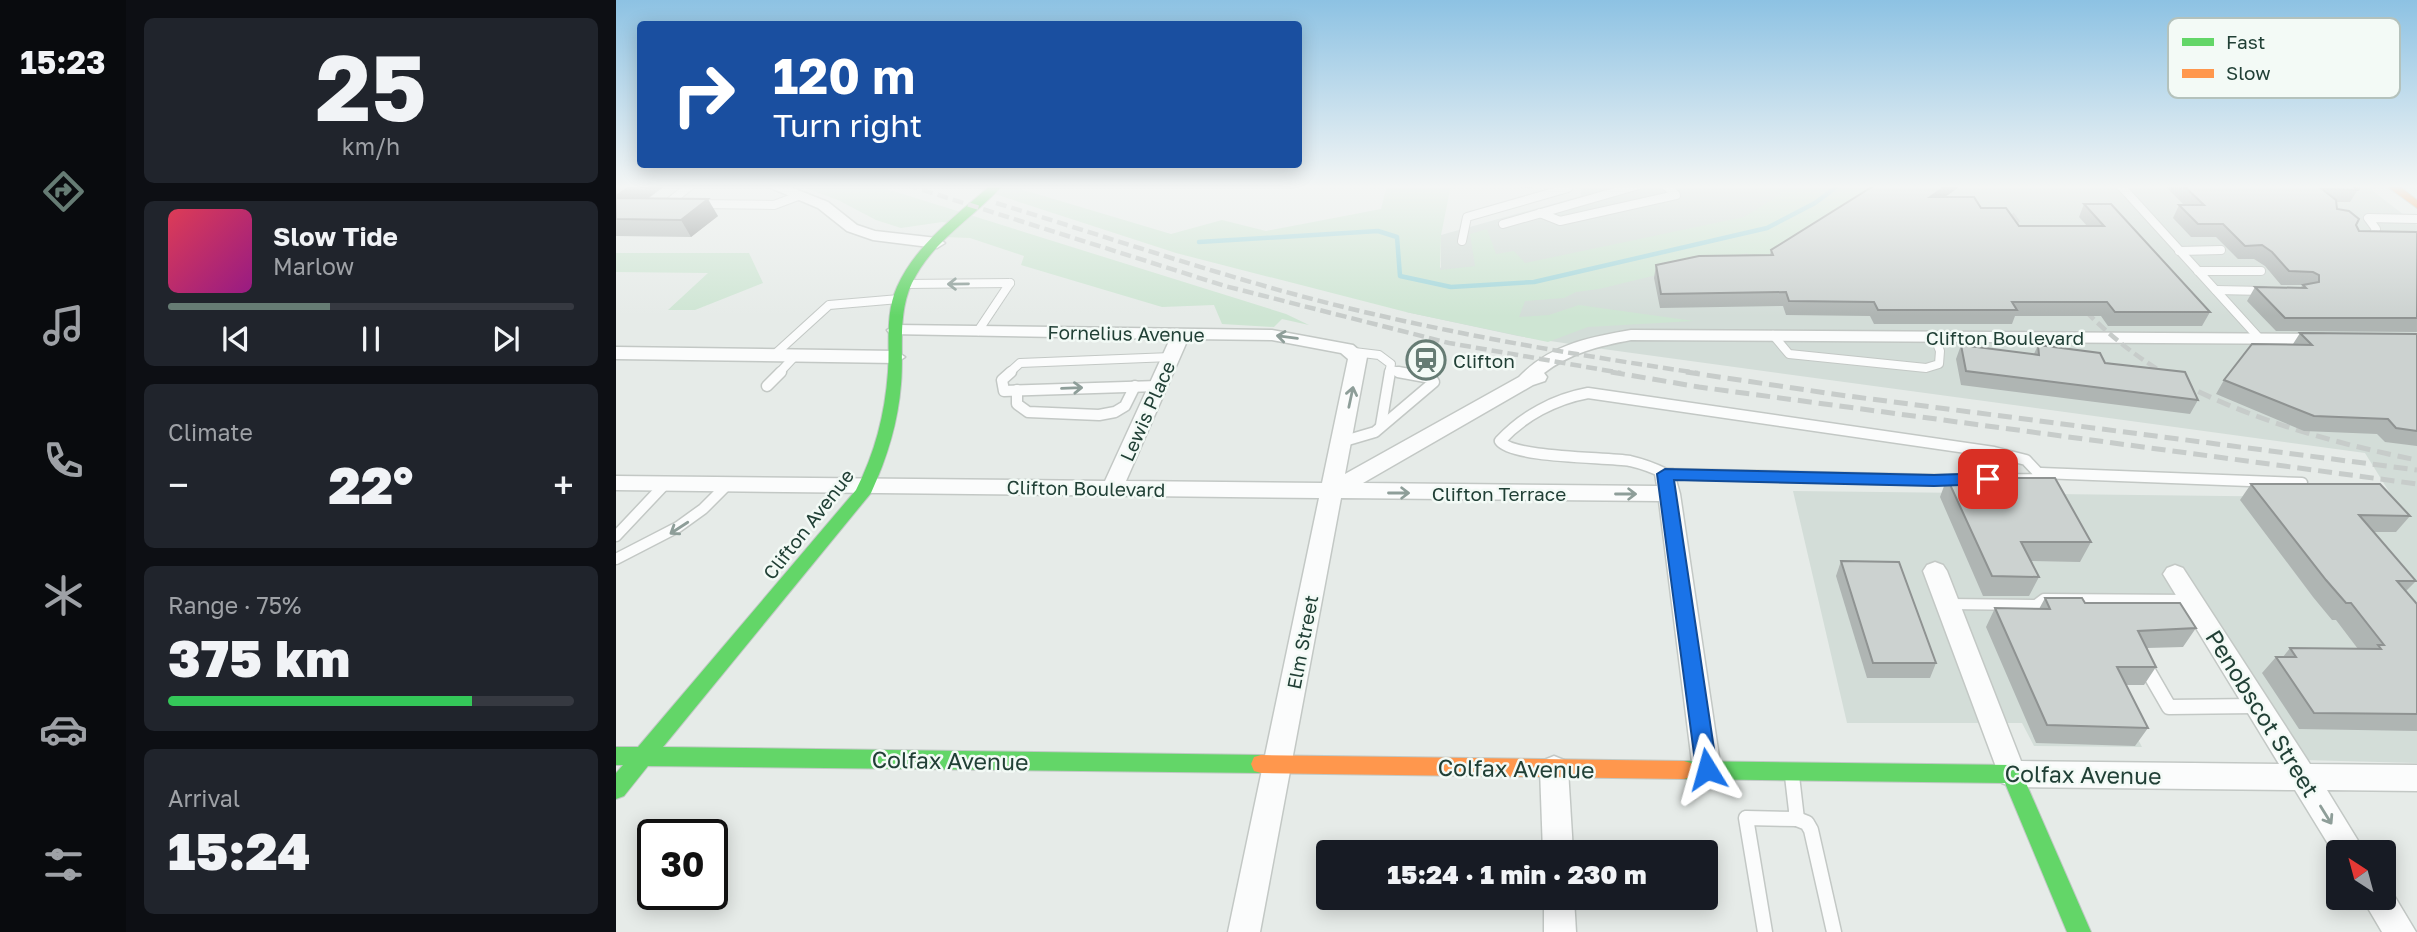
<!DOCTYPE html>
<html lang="en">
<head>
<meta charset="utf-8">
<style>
  :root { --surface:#171b24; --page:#20242c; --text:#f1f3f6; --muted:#9ea1a6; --line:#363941; --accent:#667c74 }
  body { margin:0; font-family:"Golos Text",sans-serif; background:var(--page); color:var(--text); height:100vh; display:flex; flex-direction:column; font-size:26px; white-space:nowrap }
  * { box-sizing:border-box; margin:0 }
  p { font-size:23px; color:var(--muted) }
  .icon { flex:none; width:38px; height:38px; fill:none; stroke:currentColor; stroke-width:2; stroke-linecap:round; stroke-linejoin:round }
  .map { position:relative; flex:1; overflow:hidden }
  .sheet { display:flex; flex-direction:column; gap:18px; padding:18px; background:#0d0f14; width:490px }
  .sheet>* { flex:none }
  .top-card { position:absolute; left:21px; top:21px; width:665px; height:147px; border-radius:7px; box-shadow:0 4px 18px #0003; background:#1a4fa0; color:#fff; overflow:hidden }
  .needle { width:46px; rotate:324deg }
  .buttons { position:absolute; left:1710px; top:840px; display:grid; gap:14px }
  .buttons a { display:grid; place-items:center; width:70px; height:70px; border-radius:7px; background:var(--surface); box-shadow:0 4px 18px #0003; font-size:35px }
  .speed { position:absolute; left:21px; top:819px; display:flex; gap:14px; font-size:35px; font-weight:700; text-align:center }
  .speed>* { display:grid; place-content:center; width:91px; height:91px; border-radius:50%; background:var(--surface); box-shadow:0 4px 18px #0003; line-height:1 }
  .speed .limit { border:4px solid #111; border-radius:10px; background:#fff; color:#111 }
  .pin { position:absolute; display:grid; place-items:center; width:60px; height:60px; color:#fff; margin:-30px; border-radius:14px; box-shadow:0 4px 10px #0006 }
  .me { position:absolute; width:77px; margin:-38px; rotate:352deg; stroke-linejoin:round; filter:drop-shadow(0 0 5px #0008) }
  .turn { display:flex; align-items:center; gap:24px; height:147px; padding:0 21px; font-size:32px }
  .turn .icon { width:91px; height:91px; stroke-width:2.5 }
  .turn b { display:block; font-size:49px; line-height:60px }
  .big { font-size:52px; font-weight:800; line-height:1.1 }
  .sheet .tile { flex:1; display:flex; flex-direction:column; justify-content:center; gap:10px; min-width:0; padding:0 24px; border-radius:10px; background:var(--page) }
  .sheet .dial { align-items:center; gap:0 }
  .dial b { font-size:91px; line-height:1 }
  .song { display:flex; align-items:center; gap:21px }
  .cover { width:84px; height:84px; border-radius:10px; background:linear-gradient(135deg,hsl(350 70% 55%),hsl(310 70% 35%)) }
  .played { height:7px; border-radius:4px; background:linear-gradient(90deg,var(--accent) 40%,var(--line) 40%) }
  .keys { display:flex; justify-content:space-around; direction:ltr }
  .heat { display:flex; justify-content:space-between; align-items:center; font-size:38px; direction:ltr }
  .charge { height:10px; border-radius:5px; background:linear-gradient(90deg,#34c759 75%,var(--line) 0) }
  .trip { position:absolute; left:700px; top:840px; width:402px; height:70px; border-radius:7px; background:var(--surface); box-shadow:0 4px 18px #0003; font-weight:800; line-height:70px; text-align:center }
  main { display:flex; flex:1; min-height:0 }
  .dock { display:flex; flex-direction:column; width:126px; justify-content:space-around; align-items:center; background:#090b0e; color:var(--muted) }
  .dock .icon { width:49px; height:49px }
  .dock .current { color:var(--accent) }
  .dock b { font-size:32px; color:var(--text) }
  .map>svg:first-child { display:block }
  .built { fill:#d3ddd8 }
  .green { fill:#cee5d3 }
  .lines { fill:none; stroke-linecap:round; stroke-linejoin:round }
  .stream { stroke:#a4d7db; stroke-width:4.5 }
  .lane-far2-casing { stroke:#c3c8c5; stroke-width:10 }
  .lane-far1-casing { stroke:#c3c8c5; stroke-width:13 }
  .lane-casing { stroke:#c3c8c5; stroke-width:17 }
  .street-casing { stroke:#c3c8c5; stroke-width:3 }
  .fast-casing { stroke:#c1c9c5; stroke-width:2 }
  .slow-casing { stroke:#c1c9c5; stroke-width:2 }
  .lane-far2 { stroke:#fbfcfc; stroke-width:8 }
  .lane-far1 { stroke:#fbfcfc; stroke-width:10 }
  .lane { stroke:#fbfcfc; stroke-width:14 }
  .street { fill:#fbfcfc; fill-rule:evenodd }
  .fast { fill:#63d668; fill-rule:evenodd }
  .slow { fill:#ff974d; fill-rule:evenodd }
  .rail-far1 { stroke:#c7ccca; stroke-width:4.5; stroke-dasharray:11 5; stroke-linecap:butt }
  .rail { stroke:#c7ccca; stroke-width:5; stroke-dasharray:14 7; stroke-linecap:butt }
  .wall { fill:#afb5b3 }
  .shaded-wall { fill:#8f9392 }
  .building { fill:#ccd2d0; stroke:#8f9392; stroke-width:2 }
  .oneway { stroke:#8e9e99 }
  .route { fill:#1a73e8; stroke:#114b97; stroke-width:2 }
  .labels { text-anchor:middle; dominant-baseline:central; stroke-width:5; stroke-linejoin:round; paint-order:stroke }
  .street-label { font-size:19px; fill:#214036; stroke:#f3faf6 }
  .poi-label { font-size:19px; fill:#214036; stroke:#f3faf6; text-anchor:start }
  .near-street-label { font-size:23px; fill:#214036; stroke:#f3faf6 }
  .key { fill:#f3faf6; stroke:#b4c2bc; stroke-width:2 }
  .key-label { font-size:19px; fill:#214036 }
</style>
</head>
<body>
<main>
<nav class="dock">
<b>15:23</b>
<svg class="icon current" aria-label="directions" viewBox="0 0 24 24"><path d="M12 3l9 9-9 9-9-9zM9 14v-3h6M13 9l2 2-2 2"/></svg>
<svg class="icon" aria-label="music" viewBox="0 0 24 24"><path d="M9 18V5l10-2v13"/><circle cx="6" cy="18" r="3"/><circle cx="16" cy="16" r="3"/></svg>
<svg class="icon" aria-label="phone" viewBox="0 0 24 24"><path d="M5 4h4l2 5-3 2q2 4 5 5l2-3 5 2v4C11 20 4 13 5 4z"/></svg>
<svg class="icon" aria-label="climate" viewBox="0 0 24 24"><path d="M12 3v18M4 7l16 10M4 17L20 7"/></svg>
<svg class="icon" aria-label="car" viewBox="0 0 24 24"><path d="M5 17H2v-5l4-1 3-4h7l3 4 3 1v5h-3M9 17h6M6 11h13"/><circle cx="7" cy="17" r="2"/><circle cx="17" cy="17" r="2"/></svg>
<svg class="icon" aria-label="filters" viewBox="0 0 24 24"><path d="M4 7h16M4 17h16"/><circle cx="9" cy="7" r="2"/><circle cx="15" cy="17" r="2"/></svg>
</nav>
<section class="sheet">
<div class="tile dial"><b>25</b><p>km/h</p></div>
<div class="tile">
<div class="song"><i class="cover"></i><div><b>Slow Tide</b><p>Marlow</p></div></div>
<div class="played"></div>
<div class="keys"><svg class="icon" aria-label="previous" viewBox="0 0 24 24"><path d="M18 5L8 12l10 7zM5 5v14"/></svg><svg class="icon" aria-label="pause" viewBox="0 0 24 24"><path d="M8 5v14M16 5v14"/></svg><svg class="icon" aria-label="next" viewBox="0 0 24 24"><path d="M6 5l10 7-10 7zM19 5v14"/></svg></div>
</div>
<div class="tile"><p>Climate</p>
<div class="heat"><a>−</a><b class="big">22°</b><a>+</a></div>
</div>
<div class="tile"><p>Range · 75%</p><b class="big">375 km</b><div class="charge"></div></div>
<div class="tile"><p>Arrival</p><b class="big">15:24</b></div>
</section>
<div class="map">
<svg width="1801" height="932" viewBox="0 0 1801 932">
  <rect width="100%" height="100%" fill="#e6ebe8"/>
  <path class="built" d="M965,185h784l52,40v538l-114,-3 -95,-149 -135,3 69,133 -108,-1 -12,-23h-175l-54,-232 600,7 -28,-45 -762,-104 -85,-13 -112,-24 35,-45v-32l140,-39z"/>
  <g class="green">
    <path d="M181,185h77l412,129 23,11 -27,-6 -8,8 -52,-3 -8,-19 -52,2 -141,-42 3,-9 -54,-18 -26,-1 12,-13 -14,-2 -41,6 -25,-8 -38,-20z"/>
    <path d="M351,185h40l164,49 51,-14 44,11 115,-22 6,-24h64l-10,50 -1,35 35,-4 -5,-32 17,-5 9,25 18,-3 11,12 219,-46 39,-24 -28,-4 5,-4h131l-134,92 -10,-24 -148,36 -23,3 -12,6 -39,3 -6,16 30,-2 30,-10 115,16 -106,6 -40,15 -142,-30 -230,-59z"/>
    <path d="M0,253h133l14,30 -68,27h-27l40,-37 -92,-1z"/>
  </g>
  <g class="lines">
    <path class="stream" d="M583,242l179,-11 19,6 3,39 51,11 83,-5 233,-54 48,-25 24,-18"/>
    <g class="lane-far2-casing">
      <g id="lane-far2">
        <path d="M1504,185l140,154"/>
        <path d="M56,204h-5l24,-19"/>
        <path d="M82,204l76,1 24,-9"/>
        <path d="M924,213l20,8 116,-26 -11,-10"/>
        <path d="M887,224l136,-39"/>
        <path d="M1748,237l9,-2 3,-6 -8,-11 49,1"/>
        <path d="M846,241l5,-24 101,-29v-3"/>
        <path d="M1563,251l42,-1"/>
        <path d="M1582,271h63"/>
        <path d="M289,284l105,-1"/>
        <path d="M1600,290l49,1"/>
        <path d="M362,331l32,-48"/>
        <path d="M1157,335l16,19 137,14 13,-4 1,-13 -6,-15"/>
        <path d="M738,352l25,3 12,9 -2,9"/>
        <path d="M158,355l55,-50 70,-6"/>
        <path d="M774,370l17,3"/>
        <path d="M163,373l16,-17"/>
        <path d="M393,373l11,-10 151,-6"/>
      </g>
    </g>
    <g class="lane-far1-casing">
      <g id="lane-far1">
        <path d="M395,372l-9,8 2,11 154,-5"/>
        <path d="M151,386l14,-14"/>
        <path d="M401,390v14l11,8 71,3 16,-3 10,-6 10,-20"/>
        <path d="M972,393l406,59 32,8 15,16 -4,3 -103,1 -268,-6c-12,-6 -23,-10 -36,-13 -26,-4 -117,-3 -130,-20 23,-25 55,-42 88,-48z"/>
        <path d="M765,425l9,-53"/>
        <path d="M725,442l34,-10 59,-50 -3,-4 -33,-6"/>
        <path d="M1425,473l261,10"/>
        <path d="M0,536l50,-53"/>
        <path d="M0,559l62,-32 25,-18 24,-24"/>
        <path d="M1331,604l89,1 8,-6 147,1"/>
      </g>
    </g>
    <g class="lane-casing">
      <g id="lane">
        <path d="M1527,662l26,45 86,-1"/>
        <path d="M1181,819l10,4 4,7 23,102"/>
        <path d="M1149,932l-19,-114 51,1 -5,-43"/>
      </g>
    </g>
    <g class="street-casing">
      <g id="street">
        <path d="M148,185h21l43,17 29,23 18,6 62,7 8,5 -8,5 -64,-8 -26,-9 -29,-23z"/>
        <path d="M280,325l376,5 81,15 14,12 -22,117 174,-97c30,-32 71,-40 112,-47l693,4 9,5 -9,5 -693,-4c-32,6 -61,13 -87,33l3,4 -2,4 -12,4 -170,98 294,3 -2,-12 4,-5h14l7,25 41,276 -4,9 -10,4 -10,-4 -4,-9 -34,-269 -318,-3 -81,434h-32l91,-434 -703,-8v-14l489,5 65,-142 -280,-5 -3,-4zM572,339l84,1 69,13 7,6 -26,124 -196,-2z"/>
        <path d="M0,347l280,4 9,6 -9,6 -280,-4z"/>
        <path d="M1319,562l8,3 4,6 74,190 258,3 -116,-190 4,-6 8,-3 8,3 127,196 107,1v26l-90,-1 38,62h-27v8l-43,-70 -283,-3 -10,-4 -79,-212 4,-6z"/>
        <path d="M938,756l10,4 4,9 5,83h-30l-3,-83 4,-9z"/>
        <path d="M1768,885l5,2 27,45h-34l-20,-34h22z"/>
        <path d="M928,898h30l2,34h-32z"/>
      </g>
    </g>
    <g class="fast-casing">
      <g id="fast">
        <path d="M375,185h12c-31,34 -71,56 -91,98 -15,31 -8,68 -11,101 -3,39 -14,74 -30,109l-208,254 598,8 7,2 3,7 -3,7 -7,2 -613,-7 -24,30 -8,3v-26l7,-8h-7v-18h22l218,-257c19,-37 29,-76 32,-118 2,-28 -3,-58 9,-85 19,-43 60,-72 94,-102z"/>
        <path d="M1068,761l328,4 7,2 72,165h-24l-62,-149 -321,-4 -7,-2 -4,-7 4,-7z"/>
      </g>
    </g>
    <g class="slow-casing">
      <g id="slow">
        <path d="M1769,185h13l19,15v8z"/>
        <path d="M645,755l423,6 7,2 4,7 -4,7 -7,2 -423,-6 -7,-2 -3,-7 3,-7z"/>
      </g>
    </g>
    <use href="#lane-far2" class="lane-far2"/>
    <use href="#lane-far1" class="lane-far1"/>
    <use href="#lane" class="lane"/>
    <use href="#street" class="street"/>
    <use href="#fast" class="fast"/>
    <use href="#slow" class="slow"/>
    <g class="rail-far1">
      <path d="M291,185l318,101 224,57 172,30"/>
      <path d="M380,203c125,38 250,82 377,111 108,25 216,43 325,59"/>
      <path d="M1396,214l20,27"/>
      <path d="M1459,300c27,29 55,53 89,73"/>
    </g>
    <g class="rail">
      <path d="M995,372l88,15 718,97"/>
      <path d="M1070,372l154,23 577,75"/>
      <path d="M1545,372c79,45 167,70 256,88"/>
    </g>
  </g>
  <g class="wall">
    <path d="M0,185h50l-18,14 70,17 -27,21 -75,-1z"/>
    <path d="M830,185h89l-3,3z"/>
    <path d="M1259,185h87l-17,12 36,11 38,18h68l-8,-9 5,-13 126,108 -8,14h-94l-7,-10h-86l-3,8h-138l-4,-8 -84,-1 -3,-9 -123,2 -6,-30 2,-13 114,-10 1,-5z"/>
    <path d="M1548,185h198l-3,6h-2l-7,11h-14l1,7 19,16 3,6 58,1v100l-141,-1 -29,-30 8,-14 46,1 1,-3h-21l-16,-19 -11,-7h-16l-22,-22h-25l-18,-19 6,-13h5z"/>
    <path d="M1684,333l117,1v112l-32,-4 -8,-8 -73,-3 -88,-37 8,-14 69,-36z"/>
    <path d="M1345,345l73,9 4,-9 67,18 93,37 -8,14 -229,-29 -5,-26z"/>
    <path d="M1331,478l144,64 -11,20 -49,-1 8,16 -10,19h-46l-43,-99z"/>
    <path d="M1635,484l159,32 -14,16h-23l43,49 -10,10 11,13v127l-118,-2 -37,-56 14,-16h7l7,-9 68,1 -22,-29h-4l-19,-23 -73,-97z"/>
    <path d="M1225,561l95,102 -6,15h-63l-31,-102z"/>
    <path d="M1429,598l40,5 111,25 -13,19 -36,1 9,19 -12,18h-18l22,43 -13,18 -99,-3 -50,-116 9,-19 44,1z"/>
  </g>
  <g class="shaded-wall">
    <path d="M16,185h34l-42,30 -8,-13v-6z"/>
    <path d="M1331,185h15l-36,25 4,-13z"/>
    <path d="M92,199l10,17 -27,21 -10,-17z"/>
  </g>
  <g class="building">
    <path d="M0,185h16l-16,11z"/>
    <path d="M1259,185h72l-17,12h44l7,11h25l13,18h85l-20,-22h27l99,108h-95l-8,-10h-95l5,8h-139l-4,-8 -85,-1 -3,-9 -125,2 -5,-29 43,-9 74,-1 -2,-5z"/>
    <path d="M1567,185h169l5,5 -35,-1 14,11 1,9 12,2 10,8 -3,6 3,6 58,1v86h-132l-30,-31 51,1 -3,-3 16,-3v-7l-6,-3 -24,-1 -17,-19 -10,-7 -17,1 -22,-22h-25l-19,-19h25z"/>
    <path d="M0,198l92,1 -27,21 -65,-1z"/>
    <path d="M1684,333l117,1v97l-21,-3 -8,-9 -74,-3 -90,-36 28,-36 60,1z"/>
    <path d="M1345,345l78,10 -1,-10 62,8 5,10 80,9 13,28 -232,-29z"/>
    <path d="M1331,478h108l36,64h-70l18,35 -47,-1z"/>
    <path d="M1635,484h129l30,32 -51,-1 57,66h-19l20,23v110l-103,-1 -38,-56h20l-6,-9 91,1 -3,-4h6l-33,-42h-5l-20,-23z"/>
    <path d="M1225,561l58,1 37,101h-63z"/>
    <path d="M1429,598h37l3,5h95l16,25 -58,3 18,36h-39l31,61 -101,-3 -52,-117 55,1z"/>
  </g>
  <defs><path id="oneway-shaft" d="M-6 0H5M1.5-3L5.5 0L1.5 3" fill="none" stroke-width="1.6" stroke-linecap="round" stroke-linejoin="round" transform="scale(1.75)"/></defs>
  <g class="oneway">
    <use href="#oneway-shaft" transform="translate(342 284) rotate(179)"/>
    <use href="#oneway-shaft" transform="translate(671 337) rotate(-173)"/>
    <use href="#oneway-shaft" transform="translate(456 388) rotate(-2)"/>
    <use href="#oneway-shaft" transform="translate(735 397) rotate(-78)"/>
    <use href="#oneway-shaft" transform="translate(783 493)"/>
    <use href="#oneway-shaft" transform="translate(1010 494)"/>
    <use href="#oneway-shaft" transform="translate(63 528) rotate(147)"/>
    <use href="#oneway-shaft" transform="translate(1710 815) rotate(58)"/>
  </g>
  <linearGradient id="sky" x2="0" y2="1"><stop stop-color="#8dc2e3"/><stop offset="0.59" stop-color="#f4f6f5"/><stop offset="1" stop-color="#f4f6f5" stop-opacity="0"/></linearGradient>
  <rect width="1801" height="316" fill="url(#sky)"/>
  <path class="route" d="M1049,469l269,6 54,-2 8,6 -8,5 -54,2 -260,-6 43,289 -3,7 -7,3 -8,-3 -3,-7 -39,-295z"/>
  <defs>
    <g id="station-ring" transform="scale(2.0125)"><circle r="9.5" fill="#f3faf6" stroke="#667c74" stroke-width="1.5"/><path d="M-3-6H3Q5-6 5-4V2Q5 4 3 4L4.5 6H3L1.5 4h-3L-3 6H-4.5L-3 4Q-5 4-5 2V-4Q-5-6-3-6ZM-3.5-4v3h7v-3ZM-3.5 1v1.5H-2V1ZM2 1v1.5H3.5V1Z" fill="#667c74"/></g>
  </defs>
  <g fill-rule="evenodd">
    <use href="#station-ring" x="810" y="360"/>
  </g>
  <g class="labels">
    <g class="street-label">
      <text transform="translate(510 333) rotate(1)">Fornelius Avenue</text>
      <text x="1389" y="337">Clifton Boulevard</text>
      <text transform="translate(531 411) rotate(-66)">Lewis Place</text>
      <text transform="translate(470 488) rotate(1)">Clifton Boulevard</text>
      <text x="883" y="493">Clifton Terrace</text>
      <text transform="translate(192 524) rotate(-52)">Clifton Avenue</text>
      <text transform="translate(686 642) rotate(-79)">Elm Street</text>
    </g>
    <g class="poi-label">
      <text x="837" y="360">Clifton</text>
    </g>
    <g class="near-street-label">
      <text transform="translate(1647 713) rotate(58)">Penobscot Street</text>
      <text transform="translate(334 760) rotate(1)">Colfax Avenue</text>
      <text transform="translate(900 768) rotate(1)">Colfax Avenue</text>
      <text transform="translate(1467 774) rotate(1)">Colfax Avenue</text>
    </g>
  </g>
  <rect x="1552" y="18" width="232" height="80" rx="10" class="key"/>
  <rect x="1566" y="38" width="32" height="8" fill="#63d668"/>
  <rect x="1566" y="69" width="32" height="9" fill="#ff974d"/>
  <g class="key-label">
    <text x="1610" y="49">Fast</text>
    <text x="1610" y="80">Slow</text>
  </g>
</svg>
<div class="buttons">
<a><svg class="needle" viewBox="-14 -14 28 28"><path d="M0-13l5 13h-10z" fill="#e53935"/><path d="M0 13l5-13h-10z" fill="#9ea1a6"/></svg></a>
</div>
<div class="speed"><div class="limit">30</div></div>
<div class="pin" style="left:1372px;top:479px;background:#d93025"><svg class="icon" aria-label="arrive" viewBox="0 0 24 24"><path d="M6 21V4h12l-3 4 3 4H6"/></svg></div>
<svg class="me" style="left:1091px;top:769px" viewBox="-20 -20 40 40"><path d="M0-17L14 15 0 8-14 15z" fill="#1a73e8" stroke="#fff" stroke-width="4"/></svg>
<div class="trip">15:24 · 1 min · 230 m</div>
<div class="top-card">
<div class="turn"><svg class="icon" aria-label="right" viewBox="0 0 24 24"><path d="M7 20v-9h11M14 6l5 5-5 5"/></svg><div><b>120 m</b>Turn right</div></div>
</div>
</div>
</main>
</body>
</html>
